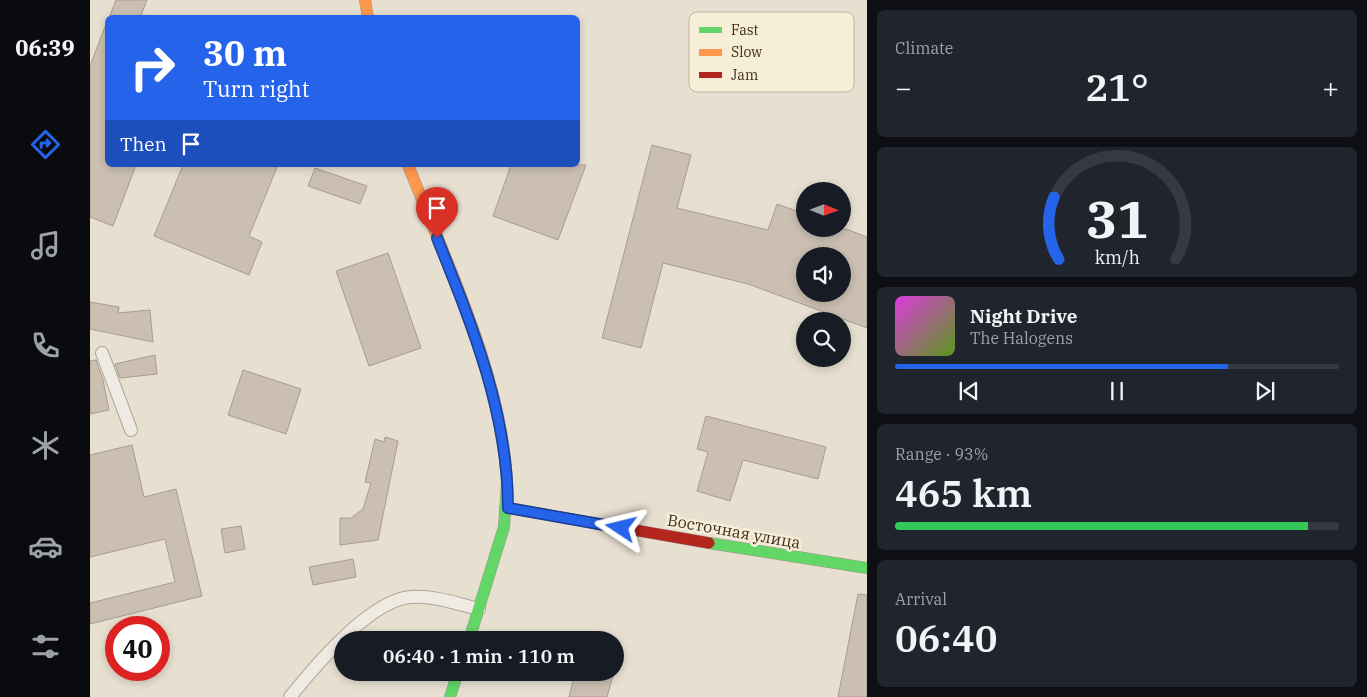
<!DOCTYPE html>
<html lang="en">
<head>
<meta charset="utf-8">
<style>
  :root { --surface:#171b24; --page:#20242c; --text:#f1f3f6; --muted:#9ea1a6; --line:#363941; --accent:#2563eb }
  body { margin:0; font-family:"IBM Plex Serif",serif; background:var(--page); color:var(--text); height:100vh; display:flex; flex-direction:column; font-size:19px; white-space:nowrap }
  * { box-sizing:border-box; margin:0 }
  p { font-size:16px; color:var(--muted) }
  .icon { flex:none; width:28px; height:28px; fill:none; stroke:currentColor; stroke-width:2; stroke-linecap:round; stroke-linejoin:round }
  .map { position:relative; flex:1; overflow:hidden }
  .sheet { display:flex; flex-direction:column; gap:10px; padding:10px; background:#0d0f14; width:500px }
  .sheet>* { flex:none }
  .hud { position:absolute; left:15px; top:15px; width:475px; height:152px; border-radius:8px; box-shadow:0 2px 8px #0003; background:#2563eb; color:#fff; overflow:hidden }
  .needle { width:32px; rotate:91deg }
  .buttons { position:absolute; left:706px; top:182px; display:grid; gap:10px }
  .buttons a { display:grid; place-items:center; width:55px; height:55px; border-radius:50%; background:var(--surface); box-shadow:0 2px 8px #0003; font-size:25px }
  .speed { position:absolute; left:15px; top:616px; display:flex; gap:10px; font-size:25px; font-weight:700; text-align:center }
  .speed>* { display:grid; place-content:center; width:65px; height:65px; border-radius:50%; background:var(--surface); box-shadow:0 2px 8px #0003; line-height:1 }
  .speed .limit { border:8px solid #d22; background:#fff; color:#111 }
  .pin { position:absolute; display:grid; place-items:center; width:42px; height:42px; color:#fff; margin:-51px -21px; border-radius:50% 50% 50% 0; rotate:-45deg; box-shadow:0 0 5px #0007 }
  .pin .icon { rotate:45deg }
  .me { position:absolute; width:55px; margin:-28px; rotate:280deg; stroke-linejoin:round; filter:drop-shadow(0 0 4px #0008) }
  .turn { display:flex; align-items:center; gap:18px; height:105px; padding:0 15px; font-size:22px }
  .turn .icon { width:65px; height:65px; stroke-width:2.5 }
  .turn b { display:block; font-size:35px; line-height:42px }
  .then { display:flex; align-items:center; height:48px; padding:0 15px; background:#0003; gap:10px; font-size:19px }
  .big { font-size:38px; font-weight:600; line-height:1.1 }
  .sheet .card { flex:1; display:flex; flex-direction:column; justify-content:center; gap:8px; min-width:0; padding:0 18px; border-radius:8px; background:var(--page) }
  .sheet .dial { align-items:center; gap:0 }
  .dial svg { height:130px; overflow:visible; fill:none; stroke:var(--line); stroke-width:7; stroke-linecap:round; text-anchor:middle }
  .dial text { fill:var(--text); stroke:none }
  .song { display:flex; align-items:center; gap:15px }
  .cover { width:60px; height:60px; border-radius:8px; background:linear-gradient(135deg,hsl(300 70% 55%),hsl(90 70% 35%)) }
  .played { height:5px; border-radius:2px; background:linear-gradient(90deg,var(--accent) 75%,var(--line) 75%) }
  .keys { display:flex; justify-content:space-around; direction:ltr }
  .heat { display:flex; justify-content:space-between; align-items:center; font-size:28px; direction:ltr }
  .charge { height:8px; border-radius:4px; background:linear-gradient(90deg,#34c759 93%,var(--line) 0) }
  .trip { position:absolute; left:244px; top:631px; width:290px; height:50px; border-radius:25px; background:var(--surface); box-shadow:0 2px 8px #0003; font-weight:600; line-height:50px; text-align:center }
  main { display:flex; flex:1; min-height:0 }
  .menu { display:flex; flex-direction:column; width:90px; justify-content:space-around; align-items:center; background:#090b0e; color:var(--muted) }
  .menu .icon { width:35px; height:35px }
  .menu .active { color:var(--accent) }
  .menu b { font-size:22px; color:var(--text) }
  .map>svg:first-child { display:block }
  .building { fill:#cbbfb2; stroke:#a89c90; fill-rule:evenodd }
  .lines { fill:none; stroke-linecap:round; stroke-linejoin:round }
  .lane-casing { stroke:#ada599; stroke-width:14 }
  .fast-casing { stroke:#9c958a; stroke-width:12 }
  .slow-casing { stroke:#9c958a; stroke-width:12 }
  .jam-casing { stroke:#9c958a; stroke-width:12 }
  .lane { stroke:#efebe3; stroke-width:12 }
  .fast { stroke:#63d668; stroke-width:11 }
  .slow { stroke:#ff974d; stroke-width:11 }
  .jam { stroke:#b3261e; stroke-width:11 }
  .route-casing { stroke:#184099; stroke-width:12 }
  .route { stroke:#2563eb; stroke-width:9 }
  .labels { text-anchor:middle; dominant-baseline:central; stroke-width:5; stroke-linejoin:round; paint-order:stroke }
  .street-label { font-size:16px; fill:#3d2e20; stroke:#f7eed8 }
  .key { fill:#f7eed8; stroke:#bfb4a1; stroke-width:1 }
  .key-label { font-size:14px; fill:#3d2e20 }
</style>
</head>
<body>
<main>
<nav class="menu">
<b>06:39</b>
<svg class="icon active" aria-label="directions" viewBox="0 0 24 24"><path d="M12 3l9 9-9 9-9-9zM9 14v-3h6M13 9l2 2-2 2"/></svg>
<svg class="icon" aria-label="music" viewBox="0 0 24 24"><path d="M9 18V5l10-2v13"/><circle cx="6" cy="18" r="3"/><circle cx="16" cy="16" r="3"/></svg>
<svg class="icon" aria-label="phone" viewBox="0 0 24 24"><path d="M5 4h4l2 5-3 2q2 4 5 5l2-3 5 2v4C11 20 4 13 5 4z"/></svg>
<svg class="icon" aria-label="climate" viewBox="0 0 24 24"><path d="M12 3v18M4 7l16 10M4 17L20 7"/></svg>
<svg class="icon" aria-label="car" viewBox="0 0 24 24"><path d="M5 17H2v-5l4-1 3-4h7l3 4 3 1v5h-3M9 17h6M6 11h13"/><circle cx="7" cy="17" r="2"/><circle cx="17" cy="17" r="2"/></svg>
<svg class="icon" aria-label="filters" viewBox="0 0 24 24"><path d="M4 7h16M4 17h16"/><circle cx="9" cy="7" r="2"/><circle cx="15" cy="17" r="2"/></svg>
</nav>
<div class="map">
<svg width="777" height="697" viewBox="0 0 777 697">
  <rect width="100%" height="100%" fill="#e7e0d1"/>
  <g class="building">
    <path d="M26,0h31l-7,18h-31z"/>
    <path d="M16,24l2,141h28l-23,61 -23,-9v-151z"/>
    <path d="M562,145l39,10 -14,53 91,22 9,-26 28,10v15h41l21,8v91l-119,-44 -85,-21 -22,85 -39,-10zM715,256h37v38h-37z"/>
    <path d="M93,165h95l-29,71 13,6 -13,33 -95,-39z"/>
    <path d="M421,165h75l-28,75 -65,-24z"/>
    <path d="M225,168l52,18 -7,18 -52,-18z"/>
    <path d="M298,253l33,95 -52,18 -33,-95z"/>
    <path d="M0,302l29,5 -1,6 32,-3 3,32 -63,-13z"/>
    <path d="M65,355l2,19 -37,4 -5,-14z"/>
    <path d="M6,360l7,20 6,30 -19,4v-53z"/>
    <path d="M153,370l58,19 -15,45 -58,-19z"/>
    <path d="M616,416l120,31 -8,32 -75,-19 -13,41 -33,-10 11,-39 -11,-3z"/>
    <path d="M295,437l13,4 -20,99 -38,5v-27h11l12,-9 8,-26 -6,-1 10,-43 9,3z"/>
    <path d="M42,445l12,52 32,-8 26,107 -112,28v-21l85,-21 -10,-43 -75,18v-102z"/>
    <path d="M151,526l4,23 -20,4 -4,-24z"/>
    <path d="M263,559l3,18 -43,8 -4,-18z"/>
    <path d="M768,594l9,1v102h-29z"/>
    <path d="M485,672h39l-7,25h-38z"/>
  </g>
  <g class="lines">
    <g class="lane-casing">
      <g id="lane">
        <path d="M12,353l29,77"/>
        <path d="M200,697c25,-31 80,-97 121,-100 22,-2 47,7 68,12"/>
      </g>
    </g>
    <g class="fast-casing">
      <g id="fast">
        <path d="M619,543l158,25"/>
        <path d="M379,640l35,-113 3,-44"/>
        <path d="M360,697l8,-25"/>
      </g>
    </g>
    <g class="slow-casing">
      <g id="slow">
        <path d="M275,0l3,18"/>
        <path d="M318,165c39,98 94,212 99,318"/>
      </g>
    </g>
    <g class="jam-casing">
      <path id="jam" d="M418,508l201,35"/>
    </g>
    <use href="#lane" class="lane"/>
    <use href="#fast" class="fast"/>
    <use href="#slow" class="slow"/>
    <use href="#jam" class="jam"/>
  </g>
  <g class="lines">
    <g class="route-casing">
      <path id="route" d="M347,238c35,87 71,175 71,270l113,20"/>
    </g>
    <use href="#route" class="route"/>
  </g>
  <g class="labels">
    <g class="street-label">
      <text transform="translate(644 531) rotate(10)">Восточная улица</text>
    </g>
  </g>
  <rect x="599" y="12" width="165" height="80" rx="8" class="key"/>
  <rect x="609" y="27" width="23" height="6" fill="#63d668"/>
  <rect x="609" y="49" width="23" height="7" fill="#ff974d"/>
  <rect x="609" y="72" width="23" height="6" fill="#b3261e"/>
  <g class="key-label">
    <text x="641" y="35">Fast</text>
    <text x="641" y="57">Slow</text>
    <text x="641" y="80">Jam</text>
  </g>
</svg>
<div class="buttons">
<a><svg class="needle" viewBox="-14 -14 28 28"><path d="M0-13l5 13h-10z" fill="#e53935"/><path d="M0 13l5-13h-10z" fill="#9ea1a6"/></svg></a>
<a><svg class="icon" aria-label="sound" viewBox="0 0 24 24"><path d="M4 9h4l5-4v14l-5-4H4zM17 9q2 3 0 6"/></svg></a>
<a><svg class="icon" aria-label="search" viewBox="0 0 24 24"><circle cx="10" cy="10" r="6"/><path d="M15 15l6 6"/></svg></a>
</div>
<div class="speed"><div class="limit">40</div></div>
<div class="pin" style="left:347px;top:238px;background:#d93025"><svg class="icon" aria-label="arrive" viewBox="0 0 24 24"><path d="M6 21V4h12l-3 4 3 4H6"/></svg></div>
<svg class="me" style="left:531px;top:528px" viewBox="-20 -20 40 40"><path d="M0-17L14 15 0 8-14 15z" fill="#2563eb" stroke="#fff" stroke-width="4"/></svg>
<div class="trip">06:40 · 1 min · 110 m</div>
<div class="hud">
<div class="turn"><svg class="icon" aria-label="right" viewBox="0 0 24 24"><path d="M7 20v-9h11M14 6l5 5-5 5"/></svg><div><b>30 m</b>Turn right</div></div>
<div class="then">Then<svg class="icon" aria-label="arrive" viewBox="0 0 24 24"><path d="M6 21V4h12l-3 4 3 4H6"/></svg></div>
</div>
</div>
<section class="sheet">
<div class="card"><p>Climate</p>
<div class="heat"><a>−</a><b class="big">21°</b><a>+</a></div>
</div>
<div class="card dial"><svg viewBox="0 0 100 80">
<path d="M14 69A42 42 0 1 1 86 69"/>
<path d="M14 69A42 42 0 0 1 11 31" stroke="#2563eb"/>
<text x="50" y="56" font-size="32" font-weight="700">31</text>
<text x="50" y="72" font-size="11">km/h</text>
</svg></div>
<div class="card">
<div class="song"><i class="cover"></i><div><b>Night Drive</b><p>The Halogens</p></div></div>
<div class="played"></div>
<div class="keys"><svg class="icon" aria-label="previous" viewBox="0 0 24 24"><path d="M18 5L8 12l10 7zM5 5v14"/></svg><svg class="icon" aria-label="pause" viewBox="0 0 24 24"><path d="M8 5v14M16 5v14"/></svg><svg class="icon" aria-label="next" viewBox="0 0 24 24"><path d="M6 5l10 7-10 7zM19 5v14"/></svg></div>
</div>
<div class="card"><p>Range · 93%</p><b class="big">465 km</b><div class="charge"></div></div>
<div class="card"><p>Arrival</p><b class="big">06:40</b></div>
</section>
</main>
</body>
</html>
